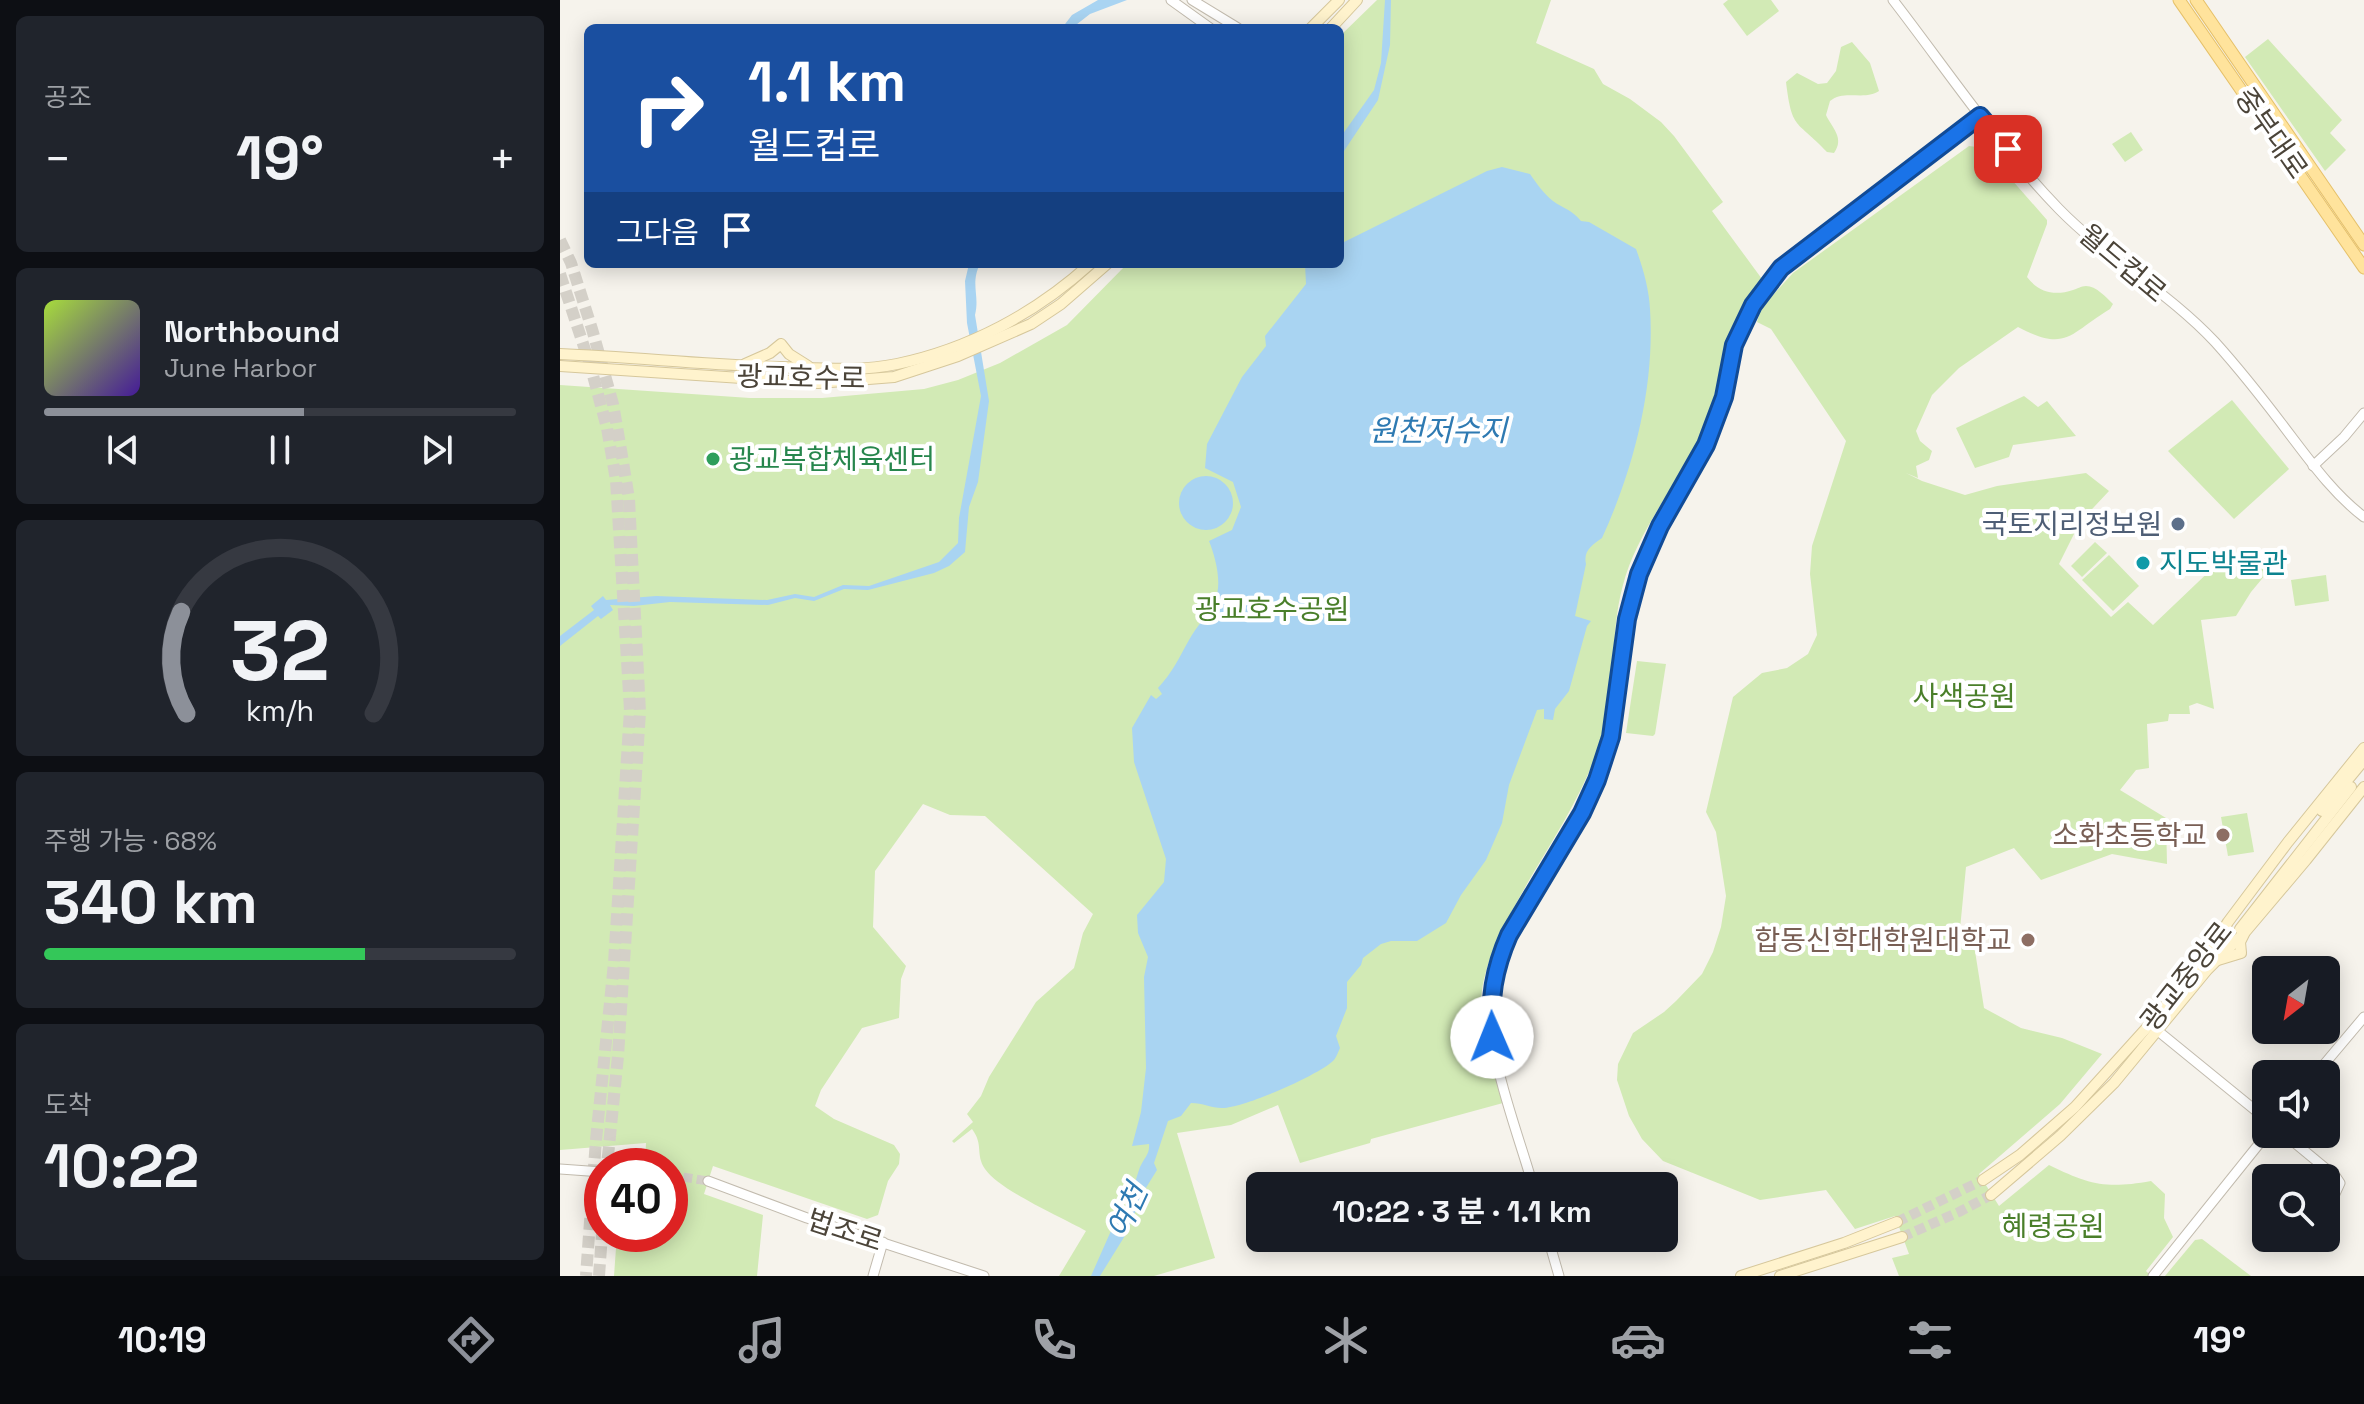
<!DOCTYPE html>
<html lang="ko">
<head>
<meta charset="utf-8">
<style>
  :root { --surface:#171b24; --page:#20242c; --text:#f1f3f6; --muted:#9ea1a6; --line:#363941; --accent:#8c9099 }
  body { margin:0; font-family:"Space Grotesk","Noto Sans KR",sans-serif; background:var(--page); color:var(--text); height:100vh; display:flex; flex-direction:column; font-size:30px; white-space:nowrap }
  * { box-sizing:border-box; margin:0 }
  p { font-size:26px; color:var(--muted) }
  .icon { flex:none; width:44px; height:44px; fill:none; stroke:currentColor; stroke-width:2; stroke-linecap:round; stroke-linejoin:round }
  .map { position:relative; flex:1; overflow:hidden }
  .panel { display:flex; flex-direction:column; gap:16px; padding:16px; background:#0d0f14; width:560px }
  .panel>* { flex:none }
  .hud { position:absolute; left:24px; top:24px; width:760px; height:244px; border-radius:12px; box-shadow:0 4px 20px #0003; background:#1a4fa0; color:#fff; overflow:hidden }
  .needle { width:52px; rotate:211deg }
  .fabs { position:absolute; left:1692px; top:956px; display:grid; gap:16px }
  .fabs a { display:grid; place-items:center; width:88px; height:88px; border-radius:12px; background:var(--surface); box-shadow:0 4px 20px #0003; font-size:40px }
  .speed { position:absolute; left:24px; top:1148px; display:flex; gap:16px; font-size:40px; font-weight:700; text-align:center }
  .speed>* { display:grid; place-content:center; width:104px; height:104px; border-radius:50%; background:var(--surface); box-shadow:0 4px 20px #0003; line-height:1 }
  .speed .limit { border:12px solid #d22; background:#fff; color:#111 }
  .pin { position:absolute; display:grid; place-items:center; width:68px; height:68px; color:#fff; margin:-34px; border-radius:16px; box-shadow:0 4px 12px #0006 }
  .me { position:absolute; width:88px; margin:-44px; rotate:359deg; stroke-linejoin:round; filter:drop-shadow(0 0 6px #0008) }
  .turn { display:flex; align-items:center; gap:28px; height:168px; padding:0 32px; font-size:36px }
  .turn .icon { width:104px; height:104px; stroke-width:2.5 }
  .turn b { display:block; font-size:56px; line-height:68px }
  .then { display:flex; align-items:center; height:76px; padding:0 32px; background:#0003; gap:16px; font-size:30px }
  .big { font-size:60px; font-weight:700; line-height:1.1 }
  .panel .widget { flex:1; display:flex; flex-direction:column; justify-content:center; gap:12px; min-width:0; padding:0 28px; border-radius:12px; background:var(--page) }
  .panel .dial { align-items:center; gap:0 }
  .dial svg { height:208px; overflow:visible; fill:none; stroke:var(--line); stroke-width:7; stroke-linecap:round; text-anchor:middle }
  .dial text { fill:var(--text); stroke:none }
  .song { display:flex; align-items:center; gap:24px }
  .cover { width:96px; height:96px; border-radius:12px; background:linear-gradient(135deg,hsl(80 70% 55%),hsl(260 70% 35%)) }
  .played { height:8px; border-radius:4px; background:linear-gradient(90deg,var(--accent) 55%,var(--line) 55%) }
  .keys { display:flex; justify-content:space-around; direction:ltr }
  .heat { display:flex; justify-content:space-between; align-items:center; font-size:44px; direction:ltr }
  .charge { height:12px; border-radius:6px; background:linear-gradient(90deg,#34c759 68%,var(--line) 0) }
  .trip { position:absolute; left:686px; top:1172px; width:432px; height:80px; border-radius:12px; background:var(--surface); box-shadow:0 4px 20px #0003; font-weight:700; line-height:80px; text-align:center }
  .dock { display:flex; height:128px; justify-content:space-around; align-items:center; background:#090b0e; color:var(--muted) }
  .dock .icon { width:56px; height:56px }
  .dock .current { color:var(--accent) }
  .dock b { font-size:36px; color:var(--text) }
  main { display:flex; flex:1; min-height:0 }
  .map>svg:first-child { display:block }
  .green { fill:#d2eab5 }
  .water { fill:#a9d4f2 }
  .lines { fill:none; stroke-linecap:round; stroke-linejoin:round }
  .tertiary-tunnel { stroke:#d4d0c8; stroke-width:9; stroke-dasharray:9 4.5; stroke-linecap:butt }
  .secondary-tunnel { stroke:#d4d0c8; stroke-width:10; stroke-dasharray:10 5; stroke-linecap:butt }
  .motorway-tunnel { stroke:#d4d0c8; stroke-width:12; stroke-dasharray:12 6; stroke-linecap:butt }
  .tertiary-casing { stroke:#c2bbae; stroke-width:11 }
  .secondary-casing { stroke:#d6c79b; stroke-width:12 }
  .primary-casing { stroke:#e6c16a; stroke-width:13 }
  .tertiary { stroke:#fff; stroke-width:9 }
  .secondary { stroke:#fff3cd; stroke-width:10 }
  .primary { stroke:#ffe39c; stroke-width:11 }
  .route-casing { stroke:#114b97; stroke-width:20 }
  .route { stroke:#1a73e8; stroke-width:14 }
  .leisure-dot { fill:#2e9e5b; stroke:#fff; stroke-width:3 }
  .service-dot { fill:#5c6f8a; stroke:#fff; stroke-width:3 }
  .culture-dot { fill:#0f9aa8; stroke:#fff; stroke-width:3 }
  .education-dot { fill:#8d6e63; stroke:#fff; stroke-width:3 }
  .labels { text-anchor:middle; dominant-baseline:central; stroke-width:8; stroke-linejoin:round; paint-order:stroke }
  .street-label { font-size:28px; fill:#4b4439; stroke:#fff }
  .leisure-label { font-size:28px; fill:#27864d; stroke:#fff; text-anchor:start }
  .service-label { font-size:28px; fill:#4e5e75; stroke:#fff; text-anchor:end }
  .culture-label { font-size:28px; fill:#0d838f; stroke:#fff; text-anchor:start }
  .park-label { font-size:28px; fill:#4a7f2a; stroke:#fff }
  .education-label { font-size:28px; fill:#785e54; stroke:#fff; text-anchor:end }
  .water-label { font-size:30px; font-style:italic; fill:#2e7ab2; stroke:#fff }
</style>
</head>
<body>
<main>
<section class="panel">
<div class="widget"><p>공조</p>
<div class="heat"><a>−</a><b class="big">19°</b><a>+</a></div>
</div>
<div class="widget">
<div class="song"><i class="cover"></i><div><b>Northbound</b><p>June Harbor</p></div></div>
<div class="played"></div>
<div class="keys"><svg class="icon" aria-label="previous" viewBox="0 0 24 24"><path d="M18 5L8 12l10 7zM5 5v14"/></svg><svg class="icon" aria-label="pause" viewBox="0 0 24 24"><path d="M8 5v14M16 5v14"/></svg><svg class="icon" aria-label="next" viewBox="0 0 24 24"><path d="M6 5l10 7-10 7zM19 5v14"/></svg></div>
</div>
<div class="widget dial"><svg viewBox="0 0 100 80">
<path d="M14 69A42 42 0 1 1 86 69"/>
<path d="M14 69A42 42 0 0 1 12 30" stroke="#8c9099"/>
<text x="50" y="56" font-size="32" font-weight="700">32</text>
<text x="50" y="72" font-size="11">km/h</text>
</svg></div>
<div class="widget"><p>주행 가능 · 68%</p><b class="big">340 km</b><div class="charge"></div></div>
<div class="widget"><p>도착</p><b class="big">10:22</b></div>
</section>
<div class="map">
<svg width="1804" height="1276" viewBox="0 0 1804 1276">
  <rect width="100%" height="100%" fill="#f6f3ec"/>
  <g class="green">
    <path d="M817,0h174l-15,43 58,26 9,15 27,15 31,23 13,14 49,66 -11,9 50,68c-15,21 -31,43 -37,69 -6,26 -9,51 -20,76 -22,54 -68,106 -82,161 -14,51 -6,106 -22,156 -16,48 -43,91 -69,134 -19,34 -39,66 -48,104 -10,42 8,83 19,124l-132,36 -1,4 -70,20 -22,-58 -47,20 -54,8 38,125 -61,18h-95l27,-45c-25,-14 -87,-41 -101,-62 -10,-15 -1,-24 -13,-40l-18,14 -2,-2 21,-19 -6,-8 14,-18 8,-19 47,-75 38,-34 9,-35 10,-19 -108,-98 -35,-1 -27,-11 -48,67 -2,56 33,39 -5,13 -2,39 -37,10 -41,62 -6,16 19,13 60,26 6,9 -1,10 -11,17 -10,34 -11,4 -154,-53 -9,28 59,21 -6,61h-143l3,-42h53v-68h-25l1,-23 -86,7v-765l190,13h72l102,-9 34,-9 42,-17 67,-38 60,-61h213v-228z"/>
    <path d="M1168,0h43l8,11 -32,25 -24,-32z"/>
    <path d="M1708,39l74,81 -12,13 16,17 -21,21 -80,-114z"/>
    <path d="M1292,42l18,21 9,28c-15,10 -35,-2 -49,10l-4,14c6,13 19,23 8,38l-7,-1c-31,-33 -35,-21 -41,-70l11,-9 21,11 9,-1 9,-12 5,-24z"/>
    <path d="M1571,132l12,18 -18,12 -13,-18z"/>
    <path d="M1409,146l15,2 63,72v4l-20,53c12,16 28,19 46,13 4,-1 8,-4 13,-4 10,0 20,11 27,18l-3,5c-40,24 -43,44 -92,18l-59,41 -27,27 -16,36 4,10 12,10 -3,9 -13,6 2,12 -12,-5 16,8 43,14 32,-9 89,-13 23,18 -29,31 -21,42 52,53 17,-15 25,23 65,-62 15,16 23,-18 20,1 -25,30 -15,24 -35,4 13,89 -17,-6 -8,3 1,8h-21l-1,7 -21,3 2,44 -13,2 -16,20 46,28 1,46 -55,-10 -71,26 -27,-32 -48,19 -6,62 15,22 9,57 37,20 41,10 40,16 -42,50 -81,70 20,32 50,-41c41,20 57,24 102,16l14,13 -1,24 9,19 -27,34 5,5h-252l-7,-18 17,-4 -14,-38 -40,13 -29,-39 -66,10 -97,-39 -21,-22 -13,-23 -12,-36 1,-16 15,-31 31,-21 12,-11 26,-27 11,-22 8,-25 5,-31 -10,-64 -10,-20 27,-115 29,-24 25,-5 21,-14 9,-19 -7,-61 2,-28 34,-105 -75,-112 -14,-7 4,-14 32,-35z"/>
    <path d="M1464,396l14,11 9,-6 29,35 -63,9 -4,12 -34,11 -19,-40z"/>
    <path d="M1672,400l57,69 -55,50 -66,-68z"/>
    <path d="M1535,542l12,11 -25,24 -11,-11z"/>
    <path d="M1549,555l30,31 -26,25 -31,-31z"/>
    <path d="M1766,575l3,26 -34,5 -4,-26z"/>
    <path d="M1077,661l29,3 -11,70 -2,2 -27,-3z"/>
    <path d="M1687,813l7,39 -26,4 -7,-39z"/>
    <path d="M1642,1239l49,37h-86l30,-36z"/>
  </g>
  <g class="water">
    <path d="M538,0h29l-37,14 -18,14h-10l10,-13z"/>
    <path d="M825,0h6l-1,45 -12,55 -38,57v-19l34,-48 7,-27z"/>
    <path d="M942,167l28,7c7,10 13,19 23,27 11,8 18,8 28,20l8,1 47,27c7,19 13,40 14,60 5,78 -16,159 -48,229 -10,7 -19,13 -16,26l-11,52 16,5 -4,5 -18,65 -14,18 -2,11 -9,-1v-10l-7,1 -28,75 -7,38 -16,37 -25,35 -15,28 -29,18h-26l-10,3 -18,14 -2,7 -14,17v26l-11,28 4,12c-2,4 -3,8 -6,12 -13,14 -92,49 -112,48 -11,0 -19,-5 -31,-5l-10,13 -13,5 -14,42 3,7 -13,21 -18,43 -26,42h-9l23,-52c16,-12 19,-38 26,-57 4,-9 10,-13 9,-23l-17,2 9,-34 5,-44 -2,-91 4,-20 -10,-24 -1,-18 27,-33 2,-23 -32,-97 -2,-34 19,-33 5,4 6,-5 -4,-6c14,-15 21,-30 31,-48 7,-13 18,-24 25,-37 9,-18 2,-44 -5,-62l23,-11 9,-23 -8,-25 -28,-14 2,-24 35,-67 24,-31 -1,-10 41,-52 -1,-20h35v-20l147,-73z"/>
    <path d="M409,264h11c-10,20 0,31 -5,51l14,86 -11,81 -9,25 -4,45 -16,14 -15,7 -66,17 -24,-1 -30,12 -19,-3 -27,7 -98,-3 -36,4 -24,-1 3,5 -12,9 -3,-3 -38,30v-10l34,-26 -3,-4 12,-10 3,4 50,-4 111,4 28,-6 19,3 29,-12 26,1 70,-24 19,-19 1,-25 22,-122 -14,-73 -2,-42z"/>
    <circle cx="646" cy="503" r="27"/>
  </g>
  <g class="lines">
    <path class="tertiary-tunnel" d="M110,1175l38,6"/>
    <g class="secondary-tunnel">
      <path d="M1337,1222l86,-42"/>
      <path d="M1342,1237l57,-25 32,-17"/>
    </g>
    <g class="motorway-tunnel">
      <path d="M0,240l11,23 21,66 21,75 8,46 8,49 11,213 -22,344 -11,110"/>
      <path d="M0,274l31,94 16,60 9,52 14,230 -16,253 -18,177 -10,136"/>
      <path d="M39,1276l3,-42"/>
    </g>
    <g class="tertiary-casing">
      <g id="tertiary">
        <path d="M611,0l39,28"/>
        <path d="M632,0l46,28"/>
        <path d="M1333,0c54,70 104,145 166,209 48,49 109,83 156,133 27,30 52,62 76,94 22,29 44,59 73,81"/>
        <path d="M1753,466l31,-29 20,-24"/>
        <path d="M1598,1031l108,88"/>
        <path d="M1756,1074l48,-57"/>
        <path d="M1724,1134l52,43 4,6 -6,13"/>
        <path d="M0,1169l42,3"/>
        <path d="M148,1181l99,37 177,58"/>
        <path d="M973,1186c-16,-57 -48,-134 -42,-192 2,-21 10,-40 18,-59l73,-122 15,-33 14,-43 19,-131 9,-32 21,-48 46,-81 18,-48 10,-52 19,-40 20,-29 207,-160"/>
        <path d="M988,1238l11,38"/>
        <path d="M313,1276l10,-34"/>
        <path d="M1593,1276l114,-142"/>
      </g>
    </g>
    <g class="secondary-casing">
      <g id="secondary">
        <path d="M751,28l28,-28"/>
        <path d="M771,28l26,-28"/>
        <path d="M0,354c74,3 147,11 220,13 38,1 79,5 117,-3 72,-15 139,-51 193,-100"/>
        <path d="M185,364l25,-11 11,-9 8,10 19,12"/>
        <path d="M0,366l258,17 76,-6 64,-21 73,-32 30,-20 46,-40"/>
        <path d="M1762,811l42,-51"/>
        <path d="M1680,929l111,-142"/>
        <path d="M1658,960l23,-7 -1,-11 4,-8"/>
        <path d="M1423,1180l37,-25 55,-48 76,-84 58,-70 19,-31 60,-80 76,-94"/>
        <path d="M1431,1195l69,-59 54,-53 93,-113 39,-39 60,-71 58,-73"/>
        <path d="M1181,1276l103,-33 53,-21"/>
        <path d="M1220,1276l122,-39"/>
      </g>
    </g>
    <g class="primary-casing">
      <g id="primary">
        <path d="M1619,0l185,268"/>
        <path d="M1636,0l168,245"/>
      </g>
    </g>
    <use href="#tertiary" class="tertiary"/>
    <use href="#secondary" class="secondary"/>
    <use href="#primary" class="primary"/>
  </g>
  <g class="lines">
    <g class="route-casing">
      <path id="route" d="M932,1037c-3,-37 2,-68 17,-102l73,-122 15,-33 14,-43 16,-118 12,-45 21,-48 46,-81 18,-48 10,-52 19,-40 28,-37 199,-152 28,33"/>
    </g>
    <use href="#route" class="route"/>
  </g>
  <circle class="leisure-dot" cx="153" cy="459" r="8"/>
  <circle class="service-dot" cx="1618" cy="524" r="8"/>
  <circle class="culture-dot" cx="1583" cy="563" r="8"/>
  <g class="education-dot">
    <circle cx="1663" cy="835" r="8"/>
    <circle cx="1468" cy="940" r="8"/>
  </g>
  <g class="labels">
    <g class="street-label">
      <text transform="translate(1712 133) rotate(55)">중부대로</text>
      <text transform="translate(1563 263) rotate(40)">월드컵로</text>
      <text transform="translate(241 377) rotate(1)">광교호수로</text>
      <text transform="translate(1626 976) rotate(-52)">광교중앙로</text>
      <text transform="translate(285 1230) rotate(18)">법조로</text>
    </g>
    <g class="leisure-label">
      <text x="169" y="459">광교복합체육센터</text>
    </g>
    <g class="service-label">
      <text x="1602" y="524">국토지리정보원</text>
    </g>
    <g class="culture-label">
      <text x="1599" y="563">지도박물관</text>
    </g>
    <g class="park-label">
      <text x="712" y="609">광교호수공원</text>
      <text x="1404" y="696">사색공원</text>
      <text x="1493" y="1226">혜령공원</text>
    </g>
    <g class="education-label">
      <text x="1647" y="835">소화초등학교</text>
      <text x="1452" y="940">합동신학대학원대학교</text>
    </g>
    <g class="water-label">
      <text x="878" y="430">원천저수지</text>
      <text transform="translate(567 1211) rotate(-65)">여천</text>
    </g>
  </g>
</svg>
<div class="fabs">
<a><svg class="needle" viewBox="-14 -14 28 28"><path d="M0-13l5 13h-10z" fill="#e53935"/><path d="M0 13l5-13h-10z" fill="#9ea1a6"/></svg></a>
<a><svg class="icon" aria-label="sound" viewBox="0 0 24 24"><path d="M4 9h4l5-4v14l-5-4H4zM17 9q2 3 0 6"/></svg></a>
<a><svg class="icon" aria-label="search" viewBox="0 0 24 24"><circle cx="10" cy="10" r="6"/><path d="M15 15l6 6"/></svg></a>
</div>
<div class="speed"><div class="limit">40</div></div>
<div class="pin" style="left:1448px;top:149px;background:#d93025"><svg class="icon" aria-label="arrive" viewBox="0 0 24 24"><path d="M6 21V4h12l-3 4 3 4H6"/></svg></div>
<svg class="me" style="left:932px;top:1037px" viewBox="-20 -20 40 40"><circle r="19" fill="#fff"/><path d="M0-13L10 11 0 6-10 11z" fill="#1a73e8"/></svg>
<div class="trip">10:22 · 3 분 · 1.1 km</div>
<div class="hud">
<div class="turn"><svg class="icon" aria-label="right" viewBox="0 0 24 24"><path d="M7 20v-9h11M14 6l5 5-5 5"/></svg><div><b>1.1 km</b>월드컵로</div></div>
<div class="then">그다음<svg class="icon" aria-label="arrive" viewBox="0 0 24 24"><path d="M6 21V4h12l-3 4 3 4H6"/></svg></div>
</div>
</div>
</main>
<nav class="dock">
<b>10:19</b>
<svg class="icon current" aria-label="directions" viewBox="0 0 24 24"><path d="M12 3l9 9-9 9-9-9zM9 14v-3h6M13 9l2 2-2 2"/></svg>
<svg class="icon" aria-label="music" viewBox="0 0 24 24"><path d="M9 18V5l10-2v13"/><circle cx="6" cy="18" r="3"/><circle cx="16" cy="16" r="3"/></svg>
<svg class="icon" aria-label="phone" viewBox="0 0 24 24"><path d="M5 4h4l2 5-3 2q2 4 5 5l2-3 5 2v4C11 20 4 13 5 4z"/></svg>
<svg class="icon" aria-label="climate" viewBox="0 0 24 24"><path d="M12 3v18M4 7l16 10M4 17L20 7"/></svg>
<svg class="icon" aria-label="car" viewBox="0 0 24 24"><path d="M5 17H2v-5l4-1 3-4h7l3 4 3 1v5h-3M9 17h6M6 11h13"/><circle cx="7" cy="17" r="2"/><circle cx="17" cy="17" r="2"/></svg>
<svg class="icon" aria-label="filters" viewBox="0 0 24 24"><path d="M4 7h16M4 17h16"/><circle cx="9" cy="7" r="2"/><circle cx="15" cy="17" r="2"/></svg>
<b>19°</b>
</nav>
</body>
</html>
